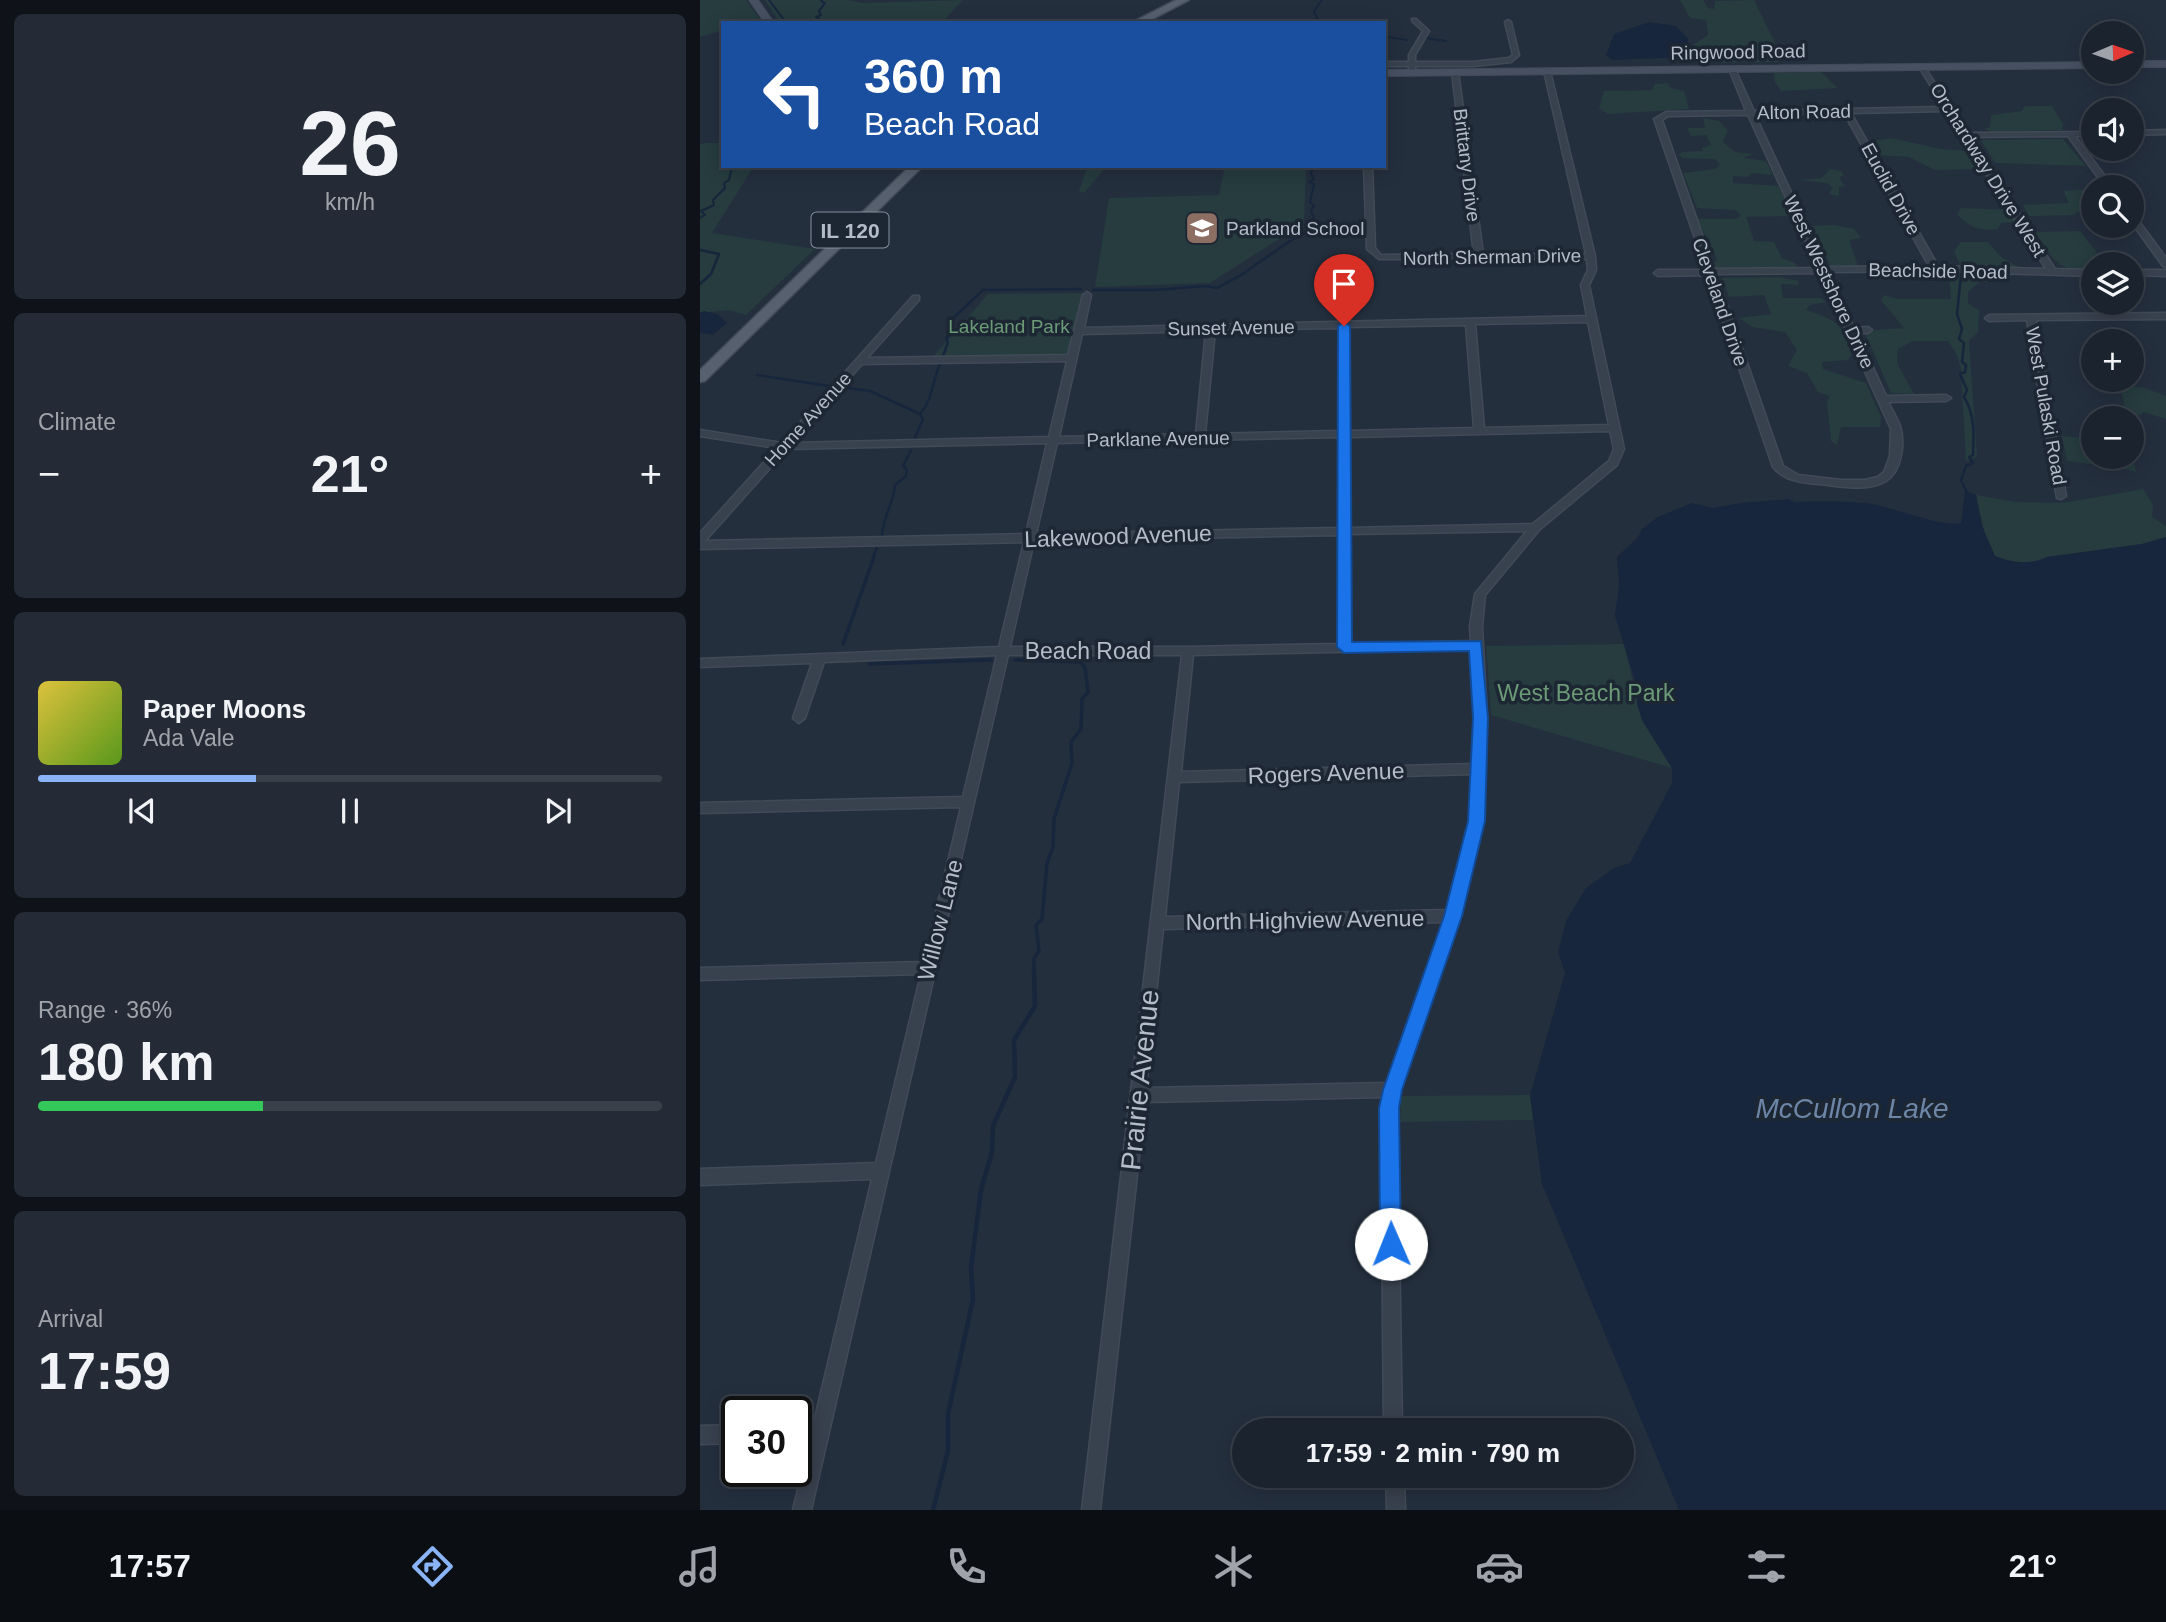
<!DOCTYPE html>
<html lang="en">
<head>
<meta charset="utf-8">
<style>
  :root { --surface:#1b232e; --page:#242b36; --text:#f1f3f6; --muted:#a0a4aa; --line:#39404a; --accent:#8ab4f8 }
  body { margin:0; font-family:Arial,sans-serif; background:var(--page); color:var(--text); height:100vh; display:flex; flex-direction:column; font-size:26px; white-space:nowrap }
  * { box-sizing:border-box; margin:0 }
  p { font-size:23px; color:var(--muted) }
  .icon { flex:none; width:38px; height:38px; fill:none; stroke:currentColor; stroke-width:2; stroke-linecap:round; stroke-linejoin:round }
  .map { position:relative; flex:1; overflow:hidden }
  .panel { display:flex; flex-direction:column; gap:14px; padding:14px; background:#0f1319; width:700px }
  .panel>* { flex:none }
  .banner { position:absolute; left:21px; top:21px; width:665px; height:147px; border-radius:0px; box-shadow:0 4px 18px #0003,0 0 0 2px var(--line); background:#1a4fa0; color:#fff; overflow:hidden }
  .needle { width:46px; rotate:88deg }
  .tools { position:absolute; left:1381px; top:21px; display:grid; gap:14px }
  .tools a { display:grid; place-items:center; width:63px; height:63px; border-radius:50%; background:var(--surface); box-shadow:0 4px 18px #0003,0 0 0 2px var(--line); font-size:35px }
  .speed { position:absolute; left:21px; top:1396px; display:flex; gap:14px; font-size:35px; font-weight:700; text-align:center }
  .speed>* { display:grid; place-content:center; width:91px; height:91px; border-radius:50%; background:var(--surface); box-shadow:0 4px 18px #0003,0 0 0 2px var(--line); line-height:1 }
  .speed .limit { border:4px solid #111; border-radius:10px; background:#fff; color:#111 }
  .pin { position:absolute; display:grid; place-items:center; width:60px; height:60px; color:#fff; margin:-72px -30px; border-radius:50% 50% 50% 0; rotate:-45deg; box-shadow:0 0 7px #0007 }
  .pin .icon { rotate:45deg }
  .me { position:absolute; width:77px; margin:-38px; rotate:359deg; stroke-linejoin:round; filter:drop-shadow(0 0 5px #0008) }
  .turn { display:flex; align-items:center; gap:24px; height:147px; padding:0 28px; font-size:32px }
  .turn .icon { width:91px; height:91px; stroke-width:2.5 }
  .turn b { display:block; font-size:49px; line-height:60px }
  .big { font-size:52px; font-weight:800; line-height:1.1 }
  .panel .widget { flex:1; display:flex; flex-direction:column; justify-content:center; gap:10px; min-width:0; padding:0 24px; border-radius:10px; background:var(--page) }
  .panel .dial { align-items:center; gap:0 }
  .dial b { font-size:91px; line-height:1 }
  .song { display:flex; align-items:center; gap:21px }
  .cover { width:84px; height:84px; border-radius:10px; background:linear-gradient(135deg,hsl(50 70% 55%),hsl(90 70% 35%)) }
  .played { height:7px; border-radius:4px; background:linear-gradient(90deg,var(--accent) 35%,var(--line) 35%) }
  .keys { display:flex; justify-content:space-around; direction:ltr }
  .heat { display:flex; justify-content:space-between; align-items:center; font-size:38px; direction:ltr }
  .charge { height:10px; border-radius:5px; background:linear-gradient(90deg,#34c759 36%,var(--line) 0) }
  .trip { position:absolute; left:532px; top:1418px; width:402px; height:70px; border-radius:35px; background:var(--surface); box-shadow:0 4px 18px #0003,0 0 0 2px var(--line); font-weight:800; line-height:70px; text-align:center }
  .tab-bar { display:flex; height:112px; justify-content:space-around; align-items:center; background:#0b0e12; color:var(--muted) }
  .tab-bar .icon { width:49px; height:49px }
  .tab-bar .on { color:var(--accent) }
  .tab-bar b { font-size:32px; color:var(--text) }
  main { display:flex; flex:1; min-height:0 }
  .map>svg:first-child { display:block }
  .green { fill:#263c3f }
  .water { fill:#17263c }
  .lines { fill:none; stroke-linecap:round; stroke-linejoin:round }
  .stream-far3 { stroke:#17263c; stroke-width:2 }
  .stream-far2 { stroke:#17263c; stroke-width:2.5 }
  .stream-far1 { stroke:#17263c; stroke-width:3.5 }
  .stream { stroke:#17263c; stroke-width:4.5 }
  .street-casing { stroke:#414a57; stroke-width:3 }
  .secondary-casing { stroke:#414a57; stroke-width:2 }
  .primary-casing { stroke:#414a57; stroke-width:3 }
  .street { fill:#38414e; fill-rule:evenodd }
  .secondary { fill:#465061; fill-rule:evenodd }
  .primary { fill:#56606e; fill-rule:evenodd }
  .route { fill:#1a73e8; stroke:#114b97; stroke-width:2 }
  .labels { text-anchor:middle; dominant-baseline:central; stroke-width:7; stroke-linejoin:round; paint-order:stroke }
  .far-street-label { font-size:19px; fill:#b4bcc9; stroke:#1d2633 }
  .far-poi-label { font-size:19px; fill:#b4bcc9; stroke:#1d2633; text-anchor:start }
  .far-park-label { font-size:19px; fill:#6b9a76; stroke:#1d2633 }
  .shield { fill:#1d2633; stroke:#878f9c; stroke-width:2 }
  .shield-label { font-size:21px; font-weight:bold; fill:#b4bcc9 }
  .street-label { font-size:23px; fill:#b4bcc9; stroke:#1d2633 }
  .park-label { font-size:23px; fill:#6b9a76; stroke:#1d2633 }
  .near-street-label { font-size:28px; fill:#b4bcc9; stroke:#1d2633 }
  .near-water-label { font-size:28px; font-style:italic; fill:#6d86a8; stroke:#1d2633 }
</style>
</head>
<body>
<main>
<section class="panel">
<div class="widget dial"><b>26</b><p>km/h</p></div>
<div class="widget"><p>Climate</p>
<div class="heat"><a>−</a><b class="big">21°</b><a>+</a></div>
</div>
<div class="widget">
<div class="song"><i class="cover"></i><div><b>Paper Moons</b><p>Ada Vale</p></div></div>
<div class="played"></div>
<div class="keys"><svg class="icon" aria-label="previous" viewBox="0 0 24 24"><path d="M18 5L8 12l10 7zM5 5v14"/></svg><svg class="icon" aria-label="pause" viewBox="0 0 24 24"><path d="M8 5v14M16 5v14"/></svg><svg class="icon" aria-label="next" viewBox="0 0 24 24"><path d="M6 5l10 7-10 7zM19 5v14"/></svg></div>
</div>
<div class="widget"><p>Range · 36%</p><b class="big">180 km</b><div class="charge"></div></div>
<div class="widget"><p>Arrival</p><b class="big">17:59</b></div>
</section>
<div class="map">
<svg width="1466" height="1510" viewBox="0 0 1466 1510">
  <rect width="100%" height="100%" fill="#242f3e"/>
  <g class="green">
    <path d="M0,0h46l16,23h-39v7l-23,7z"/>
    <path d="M65,0h83l14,3 101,-3 -22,23h-161z"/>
    <path d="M980,0h23l5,8 6,1 1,-8 39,-1 29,59 -5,3 -86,1 -8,-2 10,-17 14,-9 -2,-15 -16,-2z"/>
    <path d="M1121,72l16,16 -56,3 -6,-9 -1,-9z"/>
    <path d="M968,83l2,5 14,3 5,18 -81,5 -9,-6 5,-17 48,-1 3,-6z"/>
    <path d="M1325,106h27l11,18 -1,6 -69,2 -9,-3 6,-2 1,-12 31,-4z"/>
    <path d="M1003,118l16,3 9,9 -5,12 12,10 18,2 -10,4 23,3 7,14 -21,-2 -4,4 -15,-1v7l45,3 15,30 -47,1 8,24 20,1 8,16 13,5 3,5 -82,1 -3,-6 4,-3c-4,-15 -14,-27 -20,-41h38l6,-3 -5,-6 -39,-2 -14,-35 32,-4 5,-4 -5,-6 -32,-1 -5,-3 4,-3 21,-1 -1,-3 9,-3 -5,-10 -15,1 -4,-8h18z"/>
    <path d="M1191,138l49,11 29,2 13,18 -47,1 -26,-13 -30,-2 -5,-14z"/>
    <path d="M1363,139l23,27 -91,-3 -14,-23z"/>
    <path d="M4,143h19v23h31l-42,67 103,16 -69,66 -17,-5 -29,3v-168z"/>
    <path d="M244,166h163l-23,27 -5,-2 8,-24 -145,1z"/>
    <path d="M525,166h81l-2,57 -94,60 -115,4 14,-89 110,-3z"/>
    <path d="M1130,169l11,2 3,4 -5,3 6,8 -6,1v9l-10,-2 4,-6 -6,-5 -29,-3 24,-2z"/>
    <path d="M1393,189v10l-8,1 2,8 -14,7 -44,1 -6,-11 45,-2 -4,-12z"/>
    <path d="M1261,208l47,2 8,12 -15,1 -3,6c-18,3 -29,-2 -41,-15z"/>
    <path d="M1134,225l20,4 7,9 -12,2 9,26h-28l-18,-40z"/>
    <path d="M1380,231l26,33h-13v6c-39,0 -37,-8 -58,-38z"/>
    <path d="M1261,242h27l13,15 18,10c-9,16 -23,15 -40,15l-11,10v12l11,6 -1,22 -9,9 8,115 -11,5 -5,-92 -4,-14 -9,-14h-35l-15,8 -1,14 17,31 -23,-1 -25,-58 10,-5 28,-2 -23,-28 3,-5 13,4h54l-2,-25 11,-9 -6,-14z"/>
    <path d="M1079,277l20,4 -1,4 -17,-1 2,14h38l5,4 -16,3 -4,5c33,11 33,12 47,42l-5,8 -26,2 1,7 43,14 15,34 -1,10h-39l-4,18 -6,-4 -4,-39 3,-6 -12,-4 -11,-19 -19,-7 9,-16 -12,-18 -33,-5 -13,-9 32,-4 -7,-19 -35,2 -7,-19z"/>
    <path d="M388,293l-16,65 -141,1 57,-65z"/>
    <path d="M1420,385l25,3 21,8v23l-23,-7 -2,3 -14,2z"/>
    <path d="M1362,436l31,3v18h39v-6l4,21 -15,-4 -54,-7z"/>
    <path d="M1443,489l10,15 -1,13 14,9v11l-24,7 -95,13c-16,8 -36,6 -52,-1l-10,-22 -9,-39 40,7 47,1z"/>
    <path d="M924,644l18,76 30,48 -181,-53 -5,-69z"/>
    <path d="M830,1095l3,25 -133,2 1,-26z"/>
  </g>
  <g class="water">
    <path d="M949,22l27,4 12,13 -3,18 -73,3 -6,-5 8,-21z"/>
    <path d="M4,311l13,3 10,9 -14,12 -13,-2v-20z"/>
    <path d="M1265,491l11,4 6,31 13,30c16,7 36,9 52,1l95,-13 24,-7v973h-487l-137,-326 -12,-89 35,-122 -7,-21 8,-31 20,-33 28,-20 16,-5 42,-80v-15l-30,-48 -5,-16 -1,-20 -21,-68 4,-31 -2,-28 21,-20 4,-8 16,-12 34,-14 21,5 27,-5 49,-4 6,3c24,-1 46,-1 70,1 28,3 72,24 96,20z"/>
  </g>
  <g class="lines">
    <g class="stream-far3">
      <path d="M69,0l15,20 11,3"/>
      <path d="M114,23l5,-4 -3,-2 5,-2 -2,-4 6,-8 -4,-2"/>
      <path d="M619,23l-5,-12 8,-11"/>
      <path d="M688,37l19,3"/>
      <path d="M726,38l20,3"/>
      <path d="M0,218l5,-3 -4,-4 13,-6 -1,-5 12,-12 -1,-5 5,-3 3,-14"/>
      <path d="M587,243l19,-11 8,-13 -3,-9 3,-4 -4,-4 4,-18 -5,-2 5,-3 -3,-5 2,-8"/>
    </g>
    <g class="stream-far2">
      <path d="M0,250l19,4 -8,20 -11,10"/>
      <path d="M1261,275l-4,39 5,15 -3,10 5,4 -2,19 4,3 -1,7 -5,2 7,16 -3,7c11,17 10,38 9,58l-4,2 4,6 -7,3 -5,14 6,13"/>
      <path d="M393,290h61l52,-4 11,2 24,-13 49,-34"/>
      <path d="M243,356l5,-14 -2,-4 6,-7 -3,-6 2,-5 32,-30 98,-1"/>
      <path d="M57,375l72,11"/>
      <path d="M148,388l22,3 50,23 3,5 -8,19"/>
      <path d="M220,414c13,-15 12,-32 20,-50"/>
      <path d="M182,535c1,-19 12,-32 13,-50l11,-9 1,-6 -4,-4 8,-16"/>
      <path d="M173,558l4,-11"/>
    </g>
    <g class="stream-far1">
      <path d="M143,644l31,-87"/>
      <path d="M315,660l66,2 4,6 3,24 -6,7 -1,30 -10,13 1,21 -18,56 -1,28 -6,16 -5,56 -6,6 3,26 -5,7v13"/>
      <path d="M169,664l122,-4"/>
    </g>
    <path class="stream" d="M233,1510l15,-59v-37l25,-115 -2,-31 10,-78 11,-38 1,-26 22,-49 -1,-37 21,-34 -1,-37"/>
    <g class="street-casing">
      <g id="street">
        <path d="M712,19h4l13,12 -14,24v7h58l36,-4 4,-3 -8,-33 3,-2 3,2 8,33 -8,7 -38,4h-58v3l-3,2 -3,-2v-3h-25v-4h25v-7l14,-24 -11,-10z"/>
        <path d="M1220,66h4l43,67 126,-1v4h-18l38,51h-8l-37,-51 -98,1 85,132 38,1v6l-158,-5 -107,1 26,56 14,-1 4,3 -4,3h-11l29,63 60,-1 5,3 -5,3 -58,1c4,8 9,16 12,24 5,16 2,45 -14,55 -16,10 -41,6 -58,4 -20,-2 -42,-2 -55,-18l-66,-192 -49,1 -4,-3 4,-3h48l-52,-151 12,-7 80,-1 -17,-42 3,-2 3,2 19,42 190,-4 -25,-40zM1247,111l99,158 -108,-3 -87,-153zM1144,113l85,153 -103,1 -71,-152zM1037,115h11l70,153 -104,1 -52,-149 6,-4zM1120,273l71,156 -1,27 -6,16 -6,5 -13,3h-24l-43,-5 -15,-9 -67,-192z"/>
        <path d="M847,69l3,2 45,185 1,14 -7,15 35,164 -7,16 -77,64 -55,66 -3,31 5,92 -4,103 -23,95 -60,174 -3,18 5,322h-18l-3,-322 3,-11 -239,5 -45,408h-18l100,-855h-174l-197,855h-18l17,-70 -14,1v-18l18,-1 58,-243 -172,6v-16l176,-6 45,-189 -221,6v-12l224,-6 37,-155 -261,6v-10l263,-6 34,-142 -173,7 -19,56 -6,5 -6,-5 19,-55 -112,4v-8l299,-12 25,-105 -324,7v-16l77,-85 -77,-12v-6l82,13 131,-147h6v4l-52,58 201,-3 15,-60 4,-3 4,3 -7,33 503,-12 -6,-31 7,-15 -1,-11h-208l-12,-10 -3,-83h8l3,82 6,7 93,-1 -22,-182 3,-2 3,2 25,182h103l-42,-183zM888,322l21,103 -125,3 -9,-104zM766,325l8,103 -125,3 -1,-104zM640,328l-1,103 -134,3 10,-104zM506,331l-10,103 -137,3 23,-103zM367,361l-18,76 -257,6 70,-79zM910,431l4,18 -5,12 -76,63 -184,4v-91zM639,437v91l-303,6 21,-91zM347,443l-21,91 -321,7 82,-92zM827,531l-52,63 -5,32 1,15 -121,3 -1,-110zM639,535l-1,109 -150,3h-178l24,-106zM772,649l3,69 -2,46 -292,8 12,-117zM773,774l-2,47 -23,89 -283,7 14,-135zM744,922l-56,161 -242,5 17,-159z"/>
        <path d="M1466,130v4l-34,1v-4z"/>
        <path d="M1432,216h3l31,42v9l-3,-1 -31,-43z"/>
        <path d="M1466,270v6l-34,-1v-5z"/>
        <path d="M1466,313v6l-130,1 30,176 -5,3 -4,-1 -30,-178 -38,1 -4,-3 4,-3z"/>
        <path d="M37,1425v18l-37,1v-18z"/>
        <path d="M686,1475h18l1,35h-18z"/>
      </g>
    </g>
    <g class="secondary-casing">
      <g id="secondary">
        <path d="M49,0h9l16,23h-9z"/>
        <rect x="1432" y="61" width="34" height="6"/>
        <path d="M1393,62v6l-709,8v-6z"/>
      </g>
    </g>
    <g class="primary-casing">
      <g id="primary">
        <path d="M476,0h13l-44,23h-14z"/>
        <path d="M210,166h13l-218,215 -5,1v-12z"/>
      </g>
    </g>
    <use href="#street" class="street"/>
    <use href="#secondary" class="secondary"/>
    <use href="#primary" class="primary"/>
  </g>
  <path class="route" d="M644,322l6,4 2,316 129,-1 7,77 -3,103 -23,95 -60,174 -3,18 2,136 -3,7 -7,4 -8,-4 -3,-7 -1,-136 4,-18 61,-174 24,-95 5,-103 -4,-67 -125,2 -7,-6 1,-321z"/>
  <defs>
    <g id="school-square" transform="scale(1.75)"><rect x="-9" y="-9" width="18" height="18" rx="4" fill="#8d6e63" stroke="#1d2633"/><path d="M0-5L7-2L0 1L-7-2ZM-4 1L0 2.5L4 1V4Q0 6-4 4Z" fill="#fff"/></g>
  </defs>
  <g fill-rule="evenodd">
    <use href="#school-square" x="502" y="228"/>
  </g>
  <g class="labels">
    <g class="far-street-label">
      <text transform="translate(1038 52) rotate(-1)">Ringwood Road</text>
      <text transform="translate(1104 112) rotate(-1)">Alton Road</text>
      <text transform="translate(767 165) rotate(83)">Brittany Drive</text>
      <text transform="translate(1288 170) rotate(58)">Orchardway Drive West</text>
      <text transform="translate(1191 189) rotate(61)">Euclid Drive</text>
      <text transform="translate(792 257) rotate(-1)">North Sherman Drive</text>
      <text transform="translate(1238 271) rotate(1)">Beachside Road</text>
      <text transform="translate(1129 282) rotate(65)">West Westshore Drive</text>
      <text transform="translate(1020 302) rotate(71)">Cleveland Drive</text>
      <text transform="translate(531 328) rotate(-1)">Sunset Avenue</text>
      <text transform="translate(1346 406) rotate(80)">West Pulaski Road</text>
      <text transform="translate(108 419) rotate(-48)">Home Avenue</text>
      <text transform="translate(458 439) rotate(-1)">Parklane Avenue</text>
    </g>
    <g class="far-poi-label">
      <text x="526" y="228">Parkland School</text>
    </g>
    <g class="far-park-label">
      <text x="309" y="326">Lakeland Park</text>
    </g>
    <rect class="shield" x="111.5" y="212.5" width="77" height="35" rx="5"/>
    <g class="shield-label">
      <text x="150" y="230">IL 120</text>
    </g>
    <g class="street-label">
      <text transform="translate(418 536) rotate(-2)">Lakewood Avenue</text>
      <text x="388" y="651">Beach Road</text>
      <text transform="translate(626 773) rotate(-2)">Rogers Avenue</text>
      <text transform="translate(240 920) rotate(-76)">Willow Lane</text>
      <text transform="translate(605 920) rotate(-1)">North Highview Avenue</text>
    </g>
    <g class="park-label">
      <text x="886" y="693">West Beach Park</text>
    </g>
    <g class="near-street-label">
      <text transform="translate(440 1080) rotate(-84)">Prairie Avenue</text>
    </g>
    <g class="near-water-label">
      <text x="1152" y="1108">McCullom Lake</text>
    </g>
  </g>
</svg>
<div class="tools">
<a><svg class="needle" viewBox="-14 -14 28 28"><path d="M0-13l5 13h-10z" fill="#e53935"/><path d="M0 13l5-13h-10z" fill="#a0a4aa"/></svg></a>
<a><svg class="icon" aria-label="sound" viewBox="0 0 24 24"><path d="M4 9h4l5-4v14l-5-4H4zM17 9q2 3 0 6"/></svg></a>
<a><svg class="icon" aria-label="search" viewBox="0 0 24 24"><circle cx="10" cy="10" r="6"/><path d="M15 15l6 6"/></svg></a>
<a><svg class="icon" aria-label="layers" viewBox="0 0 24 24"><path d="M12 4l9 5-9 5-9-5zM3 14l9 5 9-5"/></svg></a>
<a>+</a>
<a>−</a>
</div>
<div class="speed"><div class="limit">30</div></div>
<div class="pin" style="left:644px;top:326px;background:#d93025"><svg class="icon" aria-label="arrive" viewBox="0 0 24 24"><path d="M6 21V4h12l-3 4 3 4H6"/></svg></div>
<svg class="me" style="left:691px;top:1244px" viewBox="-20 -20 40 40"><circle r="19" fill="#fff"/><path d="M0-13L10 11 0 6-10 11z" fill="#1a73e8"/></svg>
<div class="trip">17:59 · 2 min · 790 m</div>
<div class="banner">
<div class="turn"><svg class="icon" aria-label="left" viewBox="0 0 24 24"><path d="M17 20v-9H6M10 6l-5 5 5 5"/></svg><div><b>360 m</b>Beach Road</div></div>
</div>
</div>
</main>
<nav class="tab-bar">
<b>17:57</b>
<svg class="icon on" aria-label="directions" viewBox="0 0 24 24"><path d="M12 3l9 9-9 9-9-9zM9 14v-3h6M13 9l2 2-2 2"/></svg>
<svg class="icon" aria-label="music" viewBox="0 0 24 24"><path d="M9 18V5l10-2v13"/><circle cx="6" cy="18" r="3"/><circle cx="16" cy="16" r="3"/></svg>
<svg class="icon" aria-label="phone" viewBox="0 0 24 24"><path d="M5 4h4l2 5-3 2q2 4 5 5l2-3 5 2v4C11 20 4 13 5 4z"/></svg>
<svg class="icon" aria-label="climate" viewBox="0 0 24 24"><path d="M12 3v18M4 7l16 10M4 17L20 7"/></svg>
<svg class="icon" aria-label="car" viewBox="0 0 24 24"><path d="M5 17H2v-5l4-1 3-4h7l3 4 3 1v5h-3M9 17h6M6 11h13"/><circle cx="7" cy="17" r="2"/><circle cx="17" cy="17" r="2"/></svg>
<svg class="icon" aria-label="filters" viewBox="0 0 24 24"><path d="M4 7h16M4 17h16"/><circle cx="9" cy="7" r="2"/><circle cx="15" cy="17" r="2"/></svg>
<b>21°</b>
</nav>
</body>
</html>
